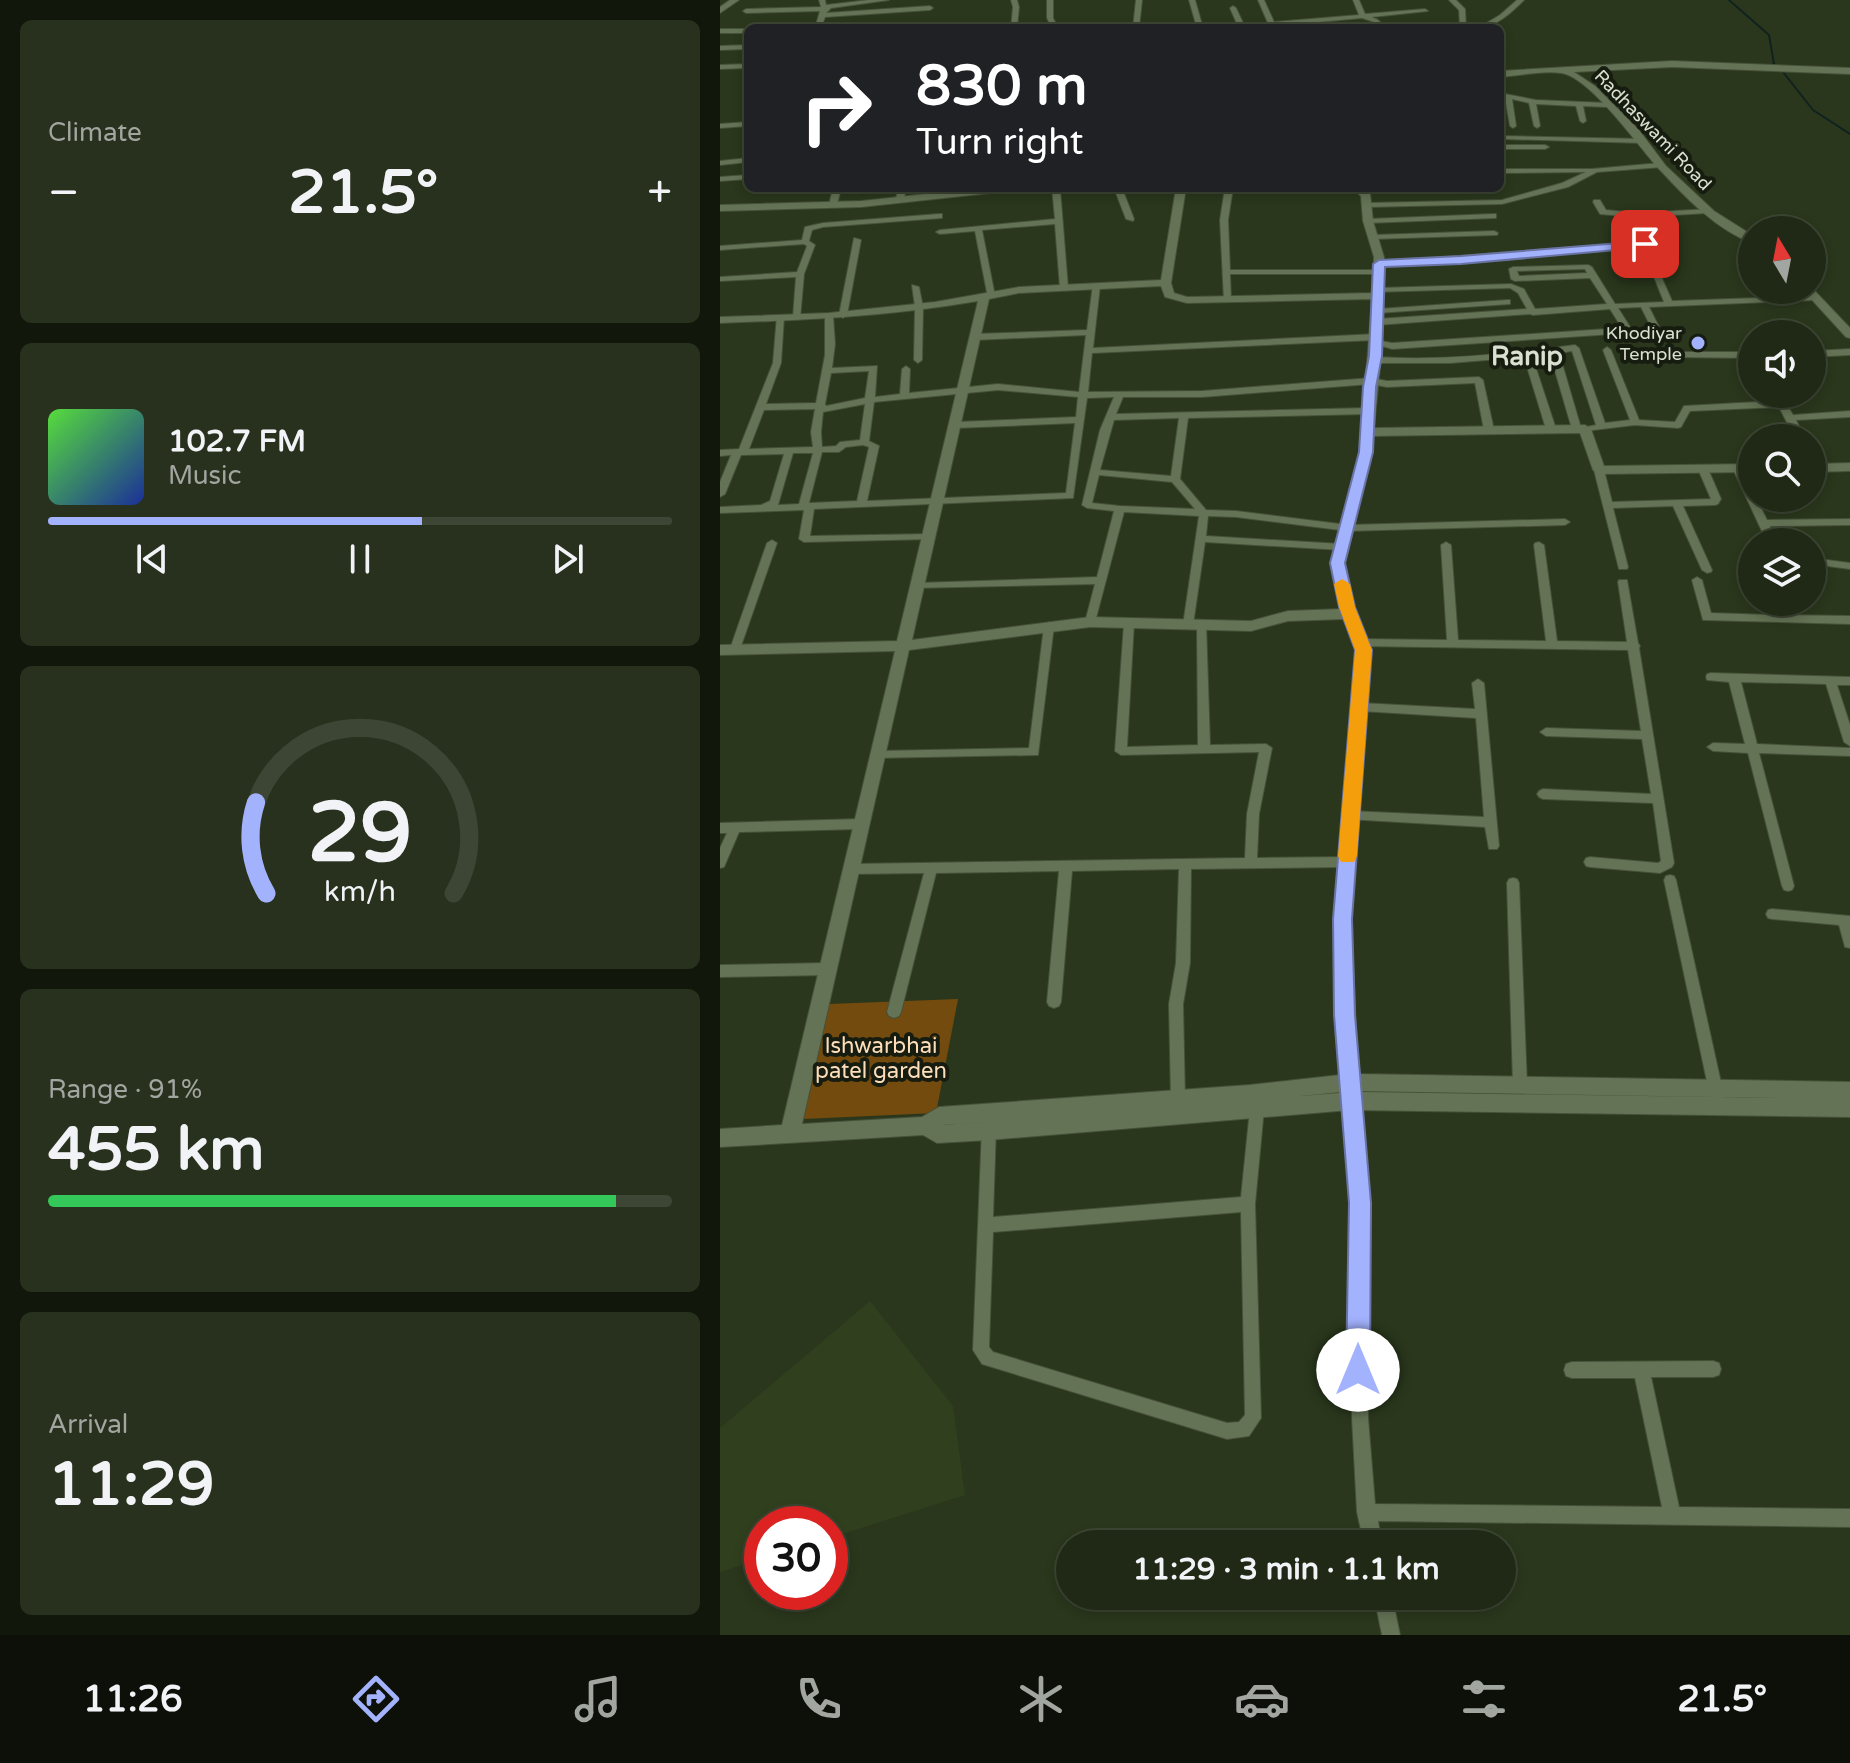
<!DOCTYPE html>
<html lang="en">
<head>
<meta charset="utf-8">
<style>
  :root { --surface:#202915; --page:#28311e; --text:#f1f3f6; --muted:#a2a6a0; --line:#3d4534; --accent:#a3b2fd }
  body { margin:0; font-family:"Varela Round",sans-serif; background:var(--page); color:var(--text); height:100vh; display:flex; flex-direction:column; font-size:30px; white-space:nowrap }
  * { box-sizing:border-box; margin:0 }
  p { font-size:26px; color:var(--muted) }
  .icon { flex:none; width:44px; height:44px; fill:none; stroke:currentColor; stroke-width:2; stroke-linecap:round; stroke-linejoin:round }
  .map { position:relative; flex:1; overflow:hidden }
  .sheet { display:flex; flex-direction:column; gap:20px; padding:20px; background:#12170c; width:720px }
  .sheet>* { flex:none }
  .top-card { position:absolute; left:24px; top:24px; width:760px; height:168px; border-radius:12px; box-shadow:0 4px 12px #0003,0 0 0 2px var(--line); background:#202124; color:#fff; overflow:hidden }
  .needle { width:52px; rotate:350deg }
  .buttons { position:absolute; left:1018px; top:216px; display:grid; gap:16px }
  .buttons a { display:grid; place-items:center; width:88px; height:88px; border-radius:50%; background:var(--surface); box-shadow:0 4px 12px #0003,0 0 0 2px var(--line); font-size:40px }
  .speed { position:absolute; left:24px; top:1506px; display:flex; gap:16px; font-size:40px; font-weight:700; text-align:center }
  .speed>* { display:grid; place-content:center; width:104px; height:104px; border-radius:50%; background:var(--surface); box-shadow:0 4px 12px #0003,0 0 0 2px var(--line); line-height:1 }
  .speed .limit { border:12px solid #d22; background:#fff; color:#111 }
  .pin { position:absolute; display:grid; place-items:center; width:68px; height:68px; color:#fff; margin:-34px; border-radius:16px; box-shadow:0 4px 12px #0006 }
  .me { position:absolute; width:88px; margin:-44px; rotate:0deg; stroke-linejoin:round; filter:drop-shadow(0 0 6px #0008) }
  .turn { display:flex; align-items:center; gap:28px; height:168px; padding:0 40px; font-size:36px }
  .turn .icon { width:104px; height:104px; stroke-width:2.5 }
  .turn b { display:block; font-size:56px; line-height:68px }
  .big { font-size:60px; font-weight:700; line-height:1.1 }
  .sheet .card { flex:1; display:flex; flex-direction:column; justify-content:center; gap:12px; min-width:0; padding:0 28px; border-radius:12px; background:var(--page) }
  .sheet .dial { align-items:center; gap:0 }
  .dial svg { height:208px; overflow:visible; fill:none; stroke:var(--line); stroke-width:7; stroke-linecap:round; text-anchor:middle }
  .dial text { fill:var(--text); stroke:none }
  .song { display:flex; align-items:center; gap:24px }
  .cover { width:96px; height:96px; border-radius:12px; background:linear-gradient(135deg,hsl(110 70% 55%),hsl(230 70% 35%)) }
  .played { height:8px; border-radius:4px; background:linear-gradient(90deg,var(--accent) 60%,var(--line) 60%) }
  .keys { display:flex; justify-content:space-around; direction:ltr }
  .heat { display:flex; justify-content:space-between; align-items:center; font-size:44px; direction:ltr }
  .charge { height:12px; border-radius:6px; background:linear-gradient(90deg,#34c759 91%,var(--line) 0) }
  .trip { position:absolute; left:336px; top:1530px; width:460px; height:80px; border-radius:40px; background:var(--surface); box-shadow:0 4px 12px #0003,0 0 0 2px var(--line); font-weight:700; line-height:80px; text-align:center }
  .menu { display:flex; height:128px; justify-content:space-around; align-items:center; background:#0d1008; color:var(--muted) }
  .menu .icon { width:56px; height:56px }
  .menu .current { color:var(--accent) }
  .menu b { font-size:36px; color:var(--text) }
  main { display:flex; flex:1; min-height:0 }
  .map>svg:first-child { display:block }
  .built { fill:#303f1d }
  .green { fill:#744b0e }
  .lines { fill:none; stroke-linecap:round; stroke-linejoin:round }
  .stream { stroke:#102220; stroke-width:2 }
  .street-casing { stroke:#465139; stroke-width:2 }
  .secondary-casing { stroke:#465139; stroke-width:2 }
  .street { fill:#647355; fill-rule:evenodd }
  .secondary { fill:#647355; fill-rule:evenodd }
  .route { fill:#a3b2fd; stroke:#6a74a4; stroke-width:2 }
  .slow { fill:#f59e0b }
  .poi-dot { fill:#a3b2fd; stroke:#171c10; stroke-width:3 }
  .labels { text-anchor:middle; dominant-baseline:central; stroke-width:8; stroke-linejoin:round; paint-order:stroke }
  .far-street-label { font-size:18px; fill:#d9e1d0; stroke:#171c10 }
  .far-poi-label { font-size:18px; fill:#d9e1d0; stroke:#171c10; text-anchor:end }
  .park-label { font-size:22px; fill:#fddeba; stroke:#171c10 }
  .far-district-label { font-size:26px; font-weight:bold; fill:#d9e1d0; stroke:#171c10 }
</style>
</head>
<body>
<main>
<section class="sheet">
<div class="card"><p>Climate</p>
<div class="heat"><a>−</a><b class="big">21.5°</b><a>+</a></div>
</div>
<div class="card">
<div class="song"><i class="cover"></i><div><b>102.7 FM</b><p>Music</p></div></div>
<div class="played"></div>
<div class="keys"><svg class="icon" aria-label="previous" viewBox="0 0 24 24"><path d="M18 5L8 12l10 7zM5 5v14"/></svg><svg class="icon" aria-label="pause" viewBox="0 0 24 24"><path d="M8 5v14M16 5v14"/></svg><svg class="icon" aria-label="next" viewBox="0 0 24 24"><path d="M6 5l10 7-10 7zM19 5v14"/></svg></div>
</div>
<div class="card dial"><svg viewBox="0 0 100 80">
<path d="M14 69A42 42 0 1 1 86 69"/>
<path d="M14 69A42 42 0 0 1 10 34" stroke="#a3b2fd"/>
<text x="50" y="56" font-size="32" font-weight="700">29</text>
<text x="50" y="72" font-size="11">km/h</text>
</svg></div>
<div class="card"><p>Range · 91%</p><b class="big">455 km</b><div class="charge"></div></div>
<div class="card"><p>Arrival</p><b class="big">11:29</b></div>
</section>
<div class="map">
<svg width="1130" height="1635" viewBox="0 0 1130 1635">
  <rect width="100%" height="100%" fill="#2a371c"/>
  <path class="built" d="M150,1301l83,105 12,89 -135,43v-14h-68v35l-42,13v-144z"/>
  <path class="green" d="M238,999l-22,114 -133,6 26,-115z"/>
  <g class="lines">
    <g class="stream">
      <path d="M1009,0l40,35 5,29 4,4"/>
      <path d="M1063,72l30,38 37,24"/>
    </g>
    <g class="street-casing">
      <g id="street">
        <path d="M99,0h6l1,5 43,-5h20l-58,8 -5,5 104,-7 3,2 -3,2 -105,7 -4,11h-6l5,-17 -74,2 -3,-2 3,-2 75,-2z"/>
        <path d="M291,0h6l2,7 -2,21h-6l2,-21z"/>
        <path d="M327,0h6v18l5,10h-6l-5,-10z"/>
        <path d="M416,0h6l-3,28h-6z"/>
        <path d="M469,0h6l8,28h-6z"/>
        <path d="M538,0h6l10,22 85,-7 -6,-15h6l6,14 60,-5 3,2 -56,6 6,3 8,8h-7l-5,-6 -12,-4 -108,10h-23l7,-2 -8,-18 3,-2 3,2 8,17 24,-2z"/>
        <path d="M729,0h7l9,9 1,19h-6l-1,-18z"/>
        <path d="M797,0h7c-12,12 -29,28 -46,28l22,-13z"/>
        <rect x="0" y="29" width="28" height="4"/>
        <path d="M28,45v4l-28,1v-4z"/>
        <path d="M28,64v4l-28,1v-4z"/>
        <path d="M780,93l36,7 71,3 3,2 -3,2 -24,-1 3,15 -3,2 -3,-2 -4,-15 -40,-2 4,22 -3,2 -3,-2 -5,-23 -17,-4 4,27 -3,2 -3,-2 -5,-28 -5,-1z"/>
        <path d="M28,122v4l-28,2v-4z"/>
        <path d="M785,136l138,3 4,2 -4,2 -140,-4v-2z"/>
        <path d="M783,145h42l4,2 -4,2h-42z"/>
        <path d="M28,158v4l-28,3v-4z"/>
        <path d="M940,163h3v4l-66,5 -29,15 -66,17 -135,3 -4,-2 4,-2 135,-3 60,-17 24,-11 -86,1v-4h92z"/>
        <path d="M28,175v4l-28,2v-4z"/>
        <path d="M113,188h8l-4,17 -4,2 -4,-2z"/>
        <path d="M178,188h8l-2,11 -4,2 -4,-2z"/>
        <path d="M332,188h8l8,100 -4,2 -4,-2 -5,-64 -73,6 13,66 -7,2 -13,-67 -35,3 -4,-2 4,-2 115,-11z"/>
        <path d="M394,188h8l12,31 -1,2 -7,-2z"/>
        <path d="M505,188h8l-5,32 2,50h149l4,2 -4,2h-149l1,25 -7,2 -4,-81z"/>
        <path d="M874,200h6l6,10 30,3 75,-4 1,2 -4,2 -68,4 13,41 19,43 144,-5 4,2 -4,2 -167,7 16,32 -4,3 -4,-3 -16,-32 -23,1 14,22 -4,3 -236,16 -20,-6 4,-3 16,3 230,-15 -12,-19 -77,6 -3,-1 -153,11 -4,-3 4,-3 150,-10 -9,-16 -8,-5 -135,4 -1,-2 4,-2 133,-4 13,5 11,20 72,-5 -17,-26 -75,3 -4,-2 -2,-10 4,-2 75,-2 4,2 23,37 49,-2 -22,-55 -129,10 -5,3 -4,-2 -125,8 -4,-2 4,-2 261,-20 -7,-25 -33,-3 -7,-12zM865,269l2,4 -68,3 -2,-5z"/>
        <path d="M219,214h3v4l-119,9 -11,3 -3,11 6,4 -11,29 -4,45 -7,-2 3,-40 -76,4v-4l77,-5 10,-26 -3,-2 -84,6v-4l82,-6 3,-13 18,-4z"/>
        <path d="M773,214h3v4l-128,5 -4,-2 4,-2z"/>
        <path d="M774,231l4,2 -1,2 -124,4 -4,-2 4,-2z"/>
        <path d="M134,238l7,2 -14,75 -4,3 -4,-3z"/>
        <path d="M373,284l7,2 -7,62 283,-14 4,3 -4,3 -284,13 -4,39 114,-1 169,-13 16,3 92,-4 4,3 11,50 -5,3 -5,-3 -9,-47 -88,4 -16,-3 -169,13h-79l-7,17 252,-6 5,3 -5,3 -180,4 -8,61 26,31 30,1 112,14 217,-6 5,3 -5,3 -217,6 -112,-14 -28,-1 -2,20 136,8 5,3 -5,3 -137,-8 -12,83 -5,4 -5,-4 16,-109 -75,-4 -29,110 -5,4 -5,-4 10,-38 -182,4 -1,-2 5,-3 180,-6 17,-66 -27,-3 -5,-3 18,-75 14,-33 -27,1 -14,100 -259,11 -4,27 120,-2 5,3 -1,2 -130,3 -5,-3 5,-29 -84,3v-6l41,-2 9,-4 14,-47 -43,1 -16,39 -5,3v-15l11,-27 -11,1v-6l19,-1 34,-86 4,-48 7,2 -3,46 -15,41 50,-1 9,-48v-39l4,-3 4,3 2,28 -3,24 45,-2 -2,31 25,-3 2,-25 4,-3 4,3 -1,24 89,-9 81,8 7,-57 -111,5 -4,-3 4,-3 112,-4zM149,371l-4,27 -39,8 -1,-2 6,-31zM278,390l80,7 -2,20 -120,5 -5,3 5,3 119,-5 -9,70 -199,8 12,-55 -10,-5 5,-39zM145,404l-5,36 -20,2 -4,4 -14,1 -1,-15 2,-20zM95,409l-4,23 2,15 -64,2 15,-39zM459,418l-8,58 -71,-6 14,-50zM143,445l6,2 -12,54 -48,2 13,-51h17l7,-5zM73,453h20l-14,51 -21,1zM379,475l73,7 23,27 -75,-3 -28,-3z"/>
        <path d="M192,285l7,2 4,20 -1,53 -4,3 -4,-3 1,-53z"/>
        <path d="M787,300h3v4l-132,9 -4,-2 4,-2z"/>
        <path d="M855,345l4,3 26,75 25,-3 -27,-70 4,-3 4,3 28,70 36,2 9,-16 92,-5 -4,-7h8l13,21 57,-4v6l-54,3 9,18h-10l-16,-31 -89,4 -9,16 -3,1 -43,-3 -58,7 -5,-3 -22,-75 -18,2 24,73 -5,3 -5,-3 -22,-72 -74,6h-75l-4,-3 4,-3c67,4 133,-3 200,-12zM852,351l24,74 -15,3 -22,-75z"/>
        <path d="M1130,349v6l-38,2v-6z"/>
        <path d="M955,352h77v6l-80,-1 -1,-2z"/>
        <path d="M1092,454c5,1 13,11 11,16h-6l-5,-6z"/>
        <path d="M983,466l5,3 13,30 -3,5 -3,1 -32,1 29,64 -1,2 -4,1 -5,-3 -29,-64 -60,2 15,59 -1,2h-8l-25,-99 2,-2h6l2,2 8,32 99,-3 -13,-30z"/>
        <path d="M1018,466c9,5 14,21 14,32h4l11,22 83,-1v6l-80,1 7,16h-10l-34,-73z"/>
        <path d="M52,540l5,3 -37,106 -5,4 -4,-1 -1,-3 37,-106z"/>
        <path d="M726,542l5,3 7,95 88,1 -12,-96 1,-2 4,-1 5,3 13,96 70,1 -9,-60 1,-2h8l11,63 2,3 -1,2 35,215 -2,4 -12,6 -70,-6 -4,-1 -2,-4 2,-4 4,-1 68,6 3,-2 -8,-58 -110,-4 -4,-2 -2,-3 2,-3 4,-2 108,5 -9,-55 -96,-3 -6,-4 6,-4 95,3 -13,-81 -271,-4 -1,-3 5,-4 86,1 -6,-95z"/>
        <path d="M1092,558l38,5v6l-38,-5z"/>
        <path d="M977,577l5,3 9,33 59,2 -3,-13h10l3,13 70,1v8l-147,-4 -11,-40z"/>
        <path d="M409,619l5,4 -7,124 71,-2 -1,-120 5,-4 4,1 4,123 56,-1 6,4 -13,66 -2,44 90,-1 4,1 2,4 -2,4 -4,1 -156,2 -1,94 -7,41 2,96 -2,5 -5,1 -5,-1 -2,-5 -2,-96 7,-41 3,-94 -107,2 -11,131 -2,4 -5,2 -5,-2 -2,-4 12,-131 -123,2 -35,139 -2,4 -5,2 -5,-2 -2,-4 37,-139 -74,1 -4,-1 -2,-4 2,-4 4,-1 395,-6 2,-44 12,-62 -138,3 -6,-4 9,-128z"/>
        <path d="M329,622l5,4 -16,129 -165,3 -2,-3 2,-3 4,-1 152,-3 15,-122z"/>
        <path d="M991,673l139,4v8h-13l13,40v21l-6,-4 -18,-58 -85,-2 16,62 93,4v8l-91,-3 35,133 -2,4 -4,1 -4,-1 -2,-4 -34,-133 -35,-2 -6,-4 6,-4 32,1 -16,-62 -22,-2 -1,-3 1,-3z"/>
        <path d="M758,679l6,4 15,163 -2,3h-8l-4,-22 -139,-8 -2,-3 2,-3 4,-2 134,6 -8,-99 -115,-7 -6,-4 6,-4 114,6 -3,-26z"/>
        <path d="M140,819l4,2 2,3 -2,3 -4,2 -121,3 -15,35 -4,1v-20l7,-15h-7v-10z"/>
        <path d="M950,875l4,1 2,4 50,225 -2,5 -5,2 -5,-2 -2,-5 -48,-225 2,-4z"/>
        <path d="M793,878l4,1 2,4 8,202 -2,5 -5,1 -5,-1 -2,-5 -6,-202 2,-4z"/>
        <path d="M1052,909l78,7v32l-5,-1 -6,-22 -67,-6 -4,-1 -2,-4 2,-4z"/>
        <path d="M107,963l5,2 2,4 -2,4 -5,2 -107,2v-12z"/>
        <path d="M630,1095l5,1 2,5 10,105 1,212 7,86 287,3 -27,-129h-63l-6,-2 -2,-6 2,-6 6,-2 141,-1 6,2 2,6 -2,6 -6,2h-62l28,130 171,2v18l-472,-6 4,23h-18l-7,-32 -5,-94 1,-212 -10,-105 2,-5z"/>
        <path d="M537,1102l5,2 2,5 -9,95 6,214 -12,18 -22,3 -245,-75 -9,-14 9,-223 2,-5 5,-2 5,2 2,5 -3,90 248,-20 9,-88 2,-5zM521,1212l4,203 -6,7 -12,1 -234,-71 -4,-5 4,-115z"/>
        <path d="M654,1596h18l8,39h-18z"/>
      </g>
    </g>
    <g class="secondary-casing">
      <g id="secondary">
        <path d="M10,0h9l-19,13v-6z"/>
        <path d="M952,61l178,7v6l-178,-7 -98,5 21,14 44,44 27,36 48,45 38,24v8c-35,-13 -66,-45 -91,-72 -21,-22 -70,-94 -100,-98 -18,-3 -42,3 -61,4v-6z"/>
        <path d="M262,188h32l-5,3 -148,16 -141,4v-6l141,-4z"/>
        <path d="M456,188h10l-15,95 3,10 13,4 185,-4 2,-36 -11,-36 -2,-25 -9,-8h11l7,5 3,28 11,36 -3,99 -7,72 211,-3 6,4 13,37 148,-2v8l-153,2 -6,-4 -13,-37 -207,3 -1,16 -27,111 9,44 17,43 -20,269 7,155 492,8v35l-500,-7 -361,30 -52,3 -14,-8 -203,12v-18l62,-4 113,-474 -175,4v-10l177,-4 81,-340c-86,15 -171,19 -258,22v-6l109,-4 106,-11 84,-15 142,-7zM441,286l4,11 22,6 185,-4 -12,153 -29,111 10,46 -53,2 -37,10 -161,-4 -178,23 77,-341 30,-6zM625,619l12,31 -22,269 5,156 -91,10 -310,22 -17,10 -120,7 107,-474 181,-23 161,4 37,-10zM639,1091l420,7 -420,-6zM620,1092v1l-39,3zM348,1116l-126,9h1z"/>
        <path d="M1092,288l38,40v10l-4,-1 -43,-47h9z"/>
        <path d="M1130,463v8l-38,1v-8z"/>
      </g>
    </g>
    <use href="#street" class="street"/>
    <use href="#secondary" class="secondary"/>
  </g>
  <path class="route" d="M925,241l6,3 -2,3 -188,17 -76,3 -3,89 -6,31 -3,65 -28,111 10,44 17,43 -20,269 3,96 16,188 -1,167 -3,9 -9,3 -8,-3 -4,-9 3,-167 -15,-188 -1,-96 22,-269 -16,-43 -9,-44 29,-111 4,-65 6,-31 4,-92 6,-4 82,-4z"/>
  <path class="slow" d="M622,579l8,5 5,23 17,43 -15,206 -3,6h-13l-3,-6 17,-206 -16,-43 -5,-23z"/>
  <circle class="poi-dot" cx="978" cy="343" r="8"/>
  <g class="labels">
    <g class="far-street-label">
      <text transform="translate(933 130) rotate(46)">Radhaswami Road</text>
    </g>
    <g class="far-poi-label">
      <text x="962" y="333">Khodiyar<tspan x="962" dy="21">Temple</tspan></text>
    </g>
    <g class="park-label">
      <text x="161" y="1046">Ishwarbhai<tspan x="161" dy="25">patel garden</tspan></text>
    </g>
    <g class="far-district-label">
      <text x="807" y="356">Ranip</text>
    </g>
  </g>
</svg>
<div class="buttons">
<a><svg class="needle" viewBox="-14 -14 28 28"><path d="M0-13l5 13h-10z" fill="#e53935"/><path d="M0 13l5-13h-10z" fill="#a2a6a0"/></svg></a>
<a><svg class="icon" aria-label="sound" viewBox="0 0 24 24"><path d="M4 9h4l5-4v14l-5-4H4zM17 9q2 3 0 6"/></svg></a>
<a><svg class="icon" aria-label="search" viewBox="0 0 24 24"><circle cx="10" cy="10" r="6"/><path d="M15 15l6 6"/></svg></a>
<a><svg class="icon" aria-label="layers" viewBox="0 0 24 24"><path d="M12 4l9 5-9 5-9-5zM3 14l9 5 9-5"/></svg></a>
</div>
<div class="speed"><div class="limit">30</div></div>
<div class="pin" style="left:925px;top:244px;background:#d93025"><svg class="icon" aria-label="arrive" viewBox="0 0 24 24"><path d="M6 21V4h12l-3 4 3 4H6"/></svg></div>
<svg class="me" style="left:638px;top:1370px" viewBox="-20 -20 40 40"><circle r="19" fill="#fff"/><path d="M0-13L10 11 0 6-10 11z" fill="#a3b2fd"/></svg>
<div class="trip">11:29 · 3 min · 1.1 km</div>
<div class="top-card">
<div class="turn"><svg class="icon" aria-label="right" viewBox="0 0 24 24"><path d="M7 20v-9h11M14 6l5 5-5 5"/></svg><div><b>830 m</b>Turn right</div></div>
</div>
</div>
</main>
<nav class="menu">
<b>11:26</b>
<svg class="icon current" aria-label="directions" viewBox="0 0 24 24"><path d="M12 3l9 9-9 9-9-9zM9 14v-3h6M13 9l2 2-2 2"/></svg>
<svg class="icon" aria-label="music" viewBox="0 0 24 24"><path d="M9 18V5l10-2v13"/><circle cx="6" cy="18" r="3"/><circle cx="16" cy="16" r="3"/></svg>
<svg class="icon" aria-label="phone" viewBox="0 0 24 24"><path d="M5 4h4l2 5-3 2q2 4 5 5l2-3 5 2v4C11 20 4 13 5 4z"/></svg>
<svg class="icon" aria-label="climate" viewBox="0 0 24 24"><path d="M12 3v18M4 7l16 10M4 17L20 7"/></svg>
<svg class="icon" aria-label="car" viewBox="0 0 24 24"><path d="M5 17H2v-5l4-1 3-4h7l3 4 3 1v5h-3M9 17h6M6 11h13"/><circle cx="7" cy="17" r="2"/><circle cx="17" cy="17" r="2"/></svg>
<svg class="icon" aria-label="filters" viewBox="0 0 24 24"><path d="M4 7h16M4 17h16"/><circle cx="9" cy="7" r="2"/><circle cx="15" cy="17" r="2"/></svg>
<b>21.5°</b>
</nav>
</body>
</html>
